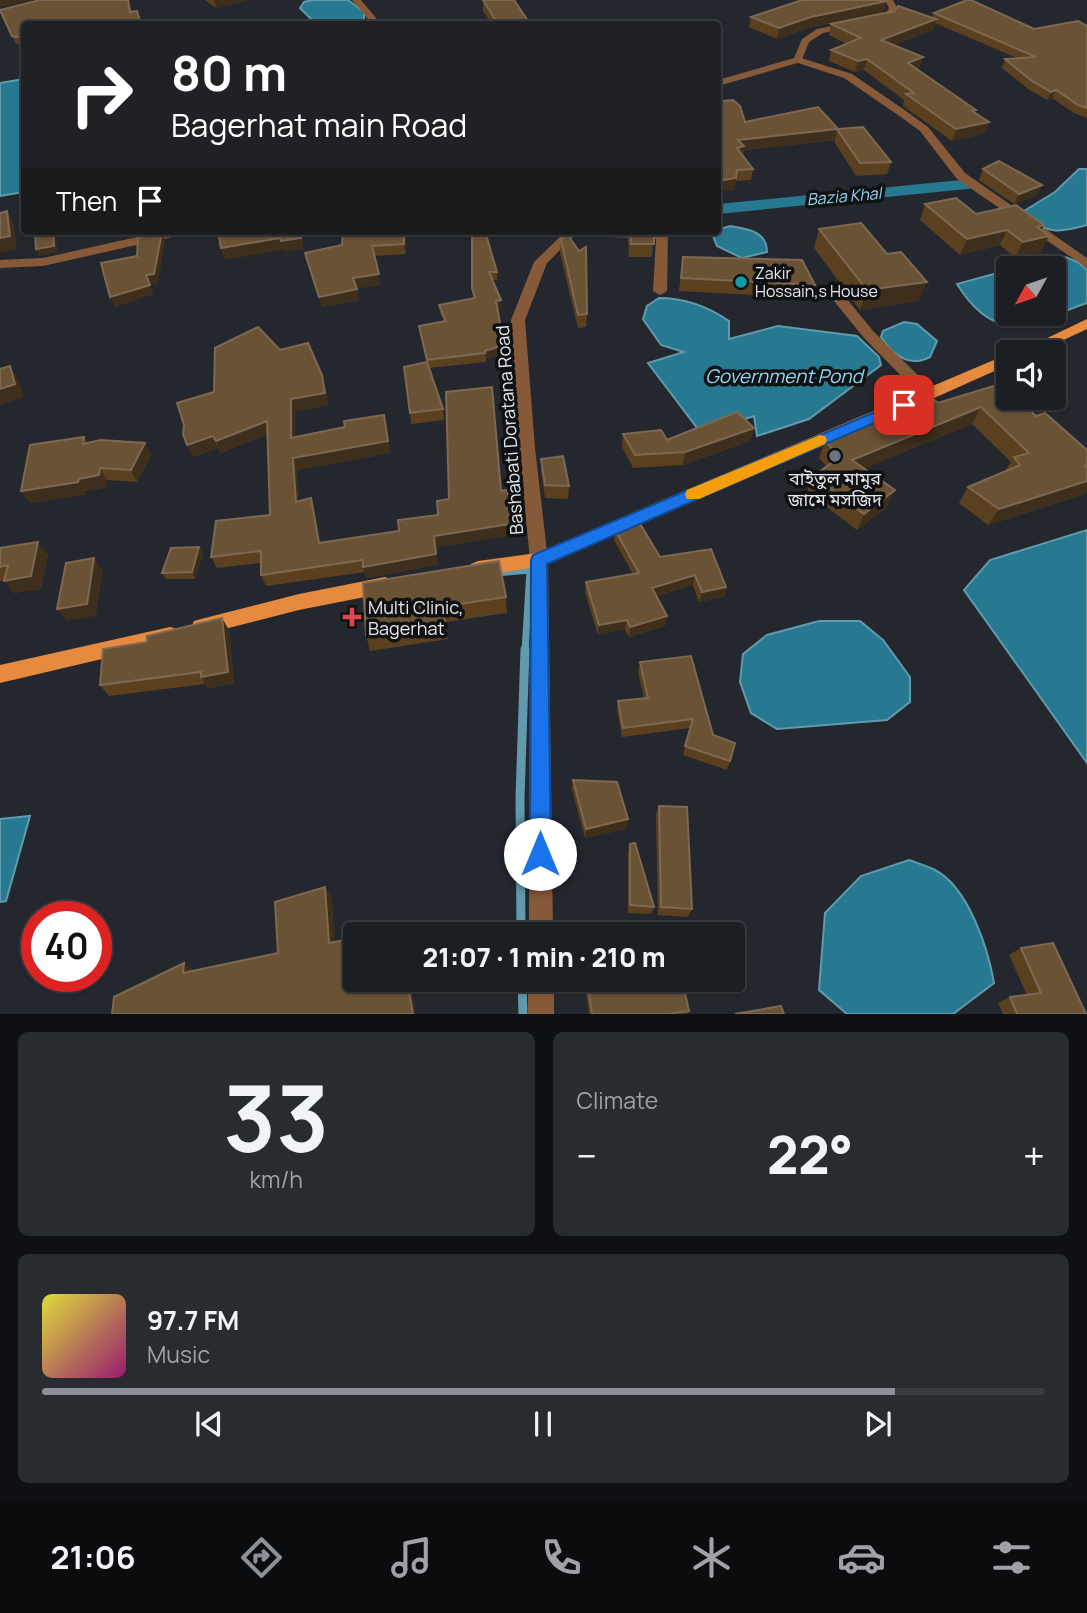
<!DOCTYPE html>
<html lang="en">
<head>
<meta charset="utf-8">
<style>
  :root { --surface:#1b1e22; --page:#282b2f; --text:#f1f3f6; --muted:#a0a2a5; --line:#393c40; --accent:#8c9099 }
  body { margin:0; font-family:Manrope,"Noto Sans Bengali",sans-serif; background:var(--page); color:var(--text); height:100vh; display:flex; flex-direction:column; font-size:26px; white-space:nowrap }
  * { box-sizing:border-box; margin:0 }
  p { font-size:23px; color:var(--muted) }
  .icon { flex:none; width:38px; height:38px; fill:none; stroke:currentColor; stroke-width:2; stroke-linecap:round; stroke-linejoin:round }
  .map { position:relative; height:1014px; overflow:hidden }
  .drawer { display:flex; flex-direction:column; gap:18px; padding:18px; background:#0f1013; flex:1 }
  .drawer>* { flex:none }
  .guide { position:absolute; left:21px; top:21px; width:700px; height:214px; border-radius:7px; box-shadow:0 2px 5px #0004,0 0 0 2px var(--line); background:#202124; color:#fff; overflow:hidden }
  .needle { width:46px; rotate:230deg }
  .buttons { position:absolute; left:996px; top:256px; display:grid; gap:14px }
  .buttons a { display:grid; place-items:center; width:70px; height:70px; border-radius:7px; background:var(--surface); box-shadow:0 2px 5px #0004,0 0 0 2px var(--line); font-size:35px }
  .speed { position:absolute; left:21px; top:901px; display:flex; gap:14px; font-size:35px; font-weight:700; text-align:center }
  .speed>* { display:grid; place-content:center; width:91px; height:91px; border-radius:50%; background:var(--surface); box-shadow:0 2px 5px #0004,0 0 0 2px var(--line); line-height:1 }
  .speed .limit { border:10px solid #d22; background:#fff; color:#111 }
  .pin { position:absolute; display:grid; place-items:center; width:60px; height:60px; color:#fff; margin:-30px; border-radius:14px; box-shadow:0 4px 10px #0006 }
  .me { position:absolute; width:77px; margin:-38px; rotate:0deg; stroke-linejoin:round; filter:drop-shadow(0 0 5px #0008) }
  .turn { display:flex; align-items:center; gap:24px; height:147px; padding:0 35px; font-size:32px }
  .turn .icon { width:91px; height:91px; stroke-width:2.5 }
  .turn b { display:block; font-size:49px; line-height:60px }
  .then { display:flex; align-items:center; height:66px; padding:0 35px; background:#0003; gap:14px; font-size:26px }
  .big { font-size:52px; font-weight:800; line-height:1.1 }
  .drawer .card { flex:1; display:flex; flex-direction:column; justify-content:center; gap:10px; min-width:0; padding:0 24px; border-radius:10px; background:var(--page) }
  .drawer .dial { align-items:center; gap:0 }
  .dial b { font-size:91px; line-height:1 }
  .song { display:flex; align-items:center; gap:21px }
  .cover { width:84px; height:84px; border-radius:10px; background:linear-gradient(135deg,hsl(60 70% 55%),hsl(320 70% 35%)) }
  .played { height:7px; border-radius:4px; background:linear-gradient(90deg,var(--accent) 85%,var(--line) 85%) }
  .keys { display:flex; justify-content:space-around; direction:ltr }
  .heat { display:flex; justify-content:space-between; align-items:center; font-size:38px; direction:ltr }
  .drawer .tiles { flex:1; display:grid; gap:18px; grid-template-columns:1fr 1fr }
  .card:last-child { grid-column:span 2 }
  .trip { position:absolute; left:343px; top:922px; width:402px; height:70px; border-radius:7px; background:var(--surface); box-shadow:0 2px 5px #0004,0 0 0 2px var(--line); font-weight:800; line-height:70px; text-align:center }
  .tabs { display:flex; height:112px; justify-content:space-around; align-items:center; background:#0b0c0e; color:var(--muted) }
  .tabs .icon { width:49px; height:49px }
  .tabs .on { color:var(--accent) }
  .tabs b { font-size:32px; color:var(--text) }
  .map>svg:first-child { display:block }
  .water { fill:#267991; stroke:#609aac; stroke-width:2 }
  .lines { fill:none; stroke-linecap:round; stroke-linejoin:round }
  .stream-far1 { stroke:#609aac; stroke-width:7 }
  .stream { stroke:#609aac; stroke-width:9 }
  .canal { fill:#267991; fill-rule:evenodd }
  .minor { fill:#865a39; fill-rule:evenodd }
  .tertiary { fill:#865a39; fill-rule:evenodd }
  .primary { fill:#e58a3f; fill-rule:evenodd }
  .wall { fill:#5a401f }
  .shaded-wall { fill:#3e2f1c }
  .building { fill:#6a5235; stroke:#7d6952; stroke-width:2 }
  .route { fill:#1a73e8; stroke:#114b97; stroke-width:2 }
  .slow { fill:#f59e0b }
  .culture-dot { fill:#0f9aa8; stroke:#0f1113; stroke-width:2.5 }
  .worship-dot { fill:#6b7280; stroke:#0f1113; stroke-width:2.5 }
  .health-dot { fill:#e0444e; stroke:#0f1113; stroke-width:2.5 }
  .labels { text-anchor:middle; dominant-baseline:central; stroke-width:7; stroke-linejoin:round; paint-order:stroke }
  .far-water-label { font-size:16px; font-style:italic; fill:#8fdaf4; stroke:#0f1113 }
  .far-poi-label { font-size:16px; fill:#e6e8ec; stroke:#0f1113; text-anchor:start }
  .street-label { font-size:18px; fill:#e6e8ec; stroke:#0f1113 }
  .poi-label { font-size:18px; fill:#e6e8ec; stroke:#0f1113 }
  .water-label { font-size:19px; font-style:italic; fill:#8fdaf4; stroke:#0f1113 }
</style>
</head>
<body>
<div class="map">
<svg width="1087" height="1015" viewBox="0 0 1087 1015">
  <rect width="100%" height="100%" fill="#24282e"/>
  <g class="water">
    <path d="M312,0h36l16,12v11l-48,1 -16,-16 4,-6z"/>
    <path d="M24,79v113l-24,4v-113z"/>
    <path d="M1079,169h8v56c-27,8 -40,9 -63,-9v-5l31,-19z"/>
    <path d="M730,226c17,3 37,5 37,26l-25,6 -25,-12 -4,-10 8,-7z"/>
    <path d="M1065,257l13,5 9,8v33c-57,20 -90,45 -130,-19l51,-14v43h46v-45h-32z"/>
    <path d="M659,298c26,0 48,8 70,23v18l49,-13 79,10 22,21 2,8 -72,54 -52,17 -3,-20 -53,17 -53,-70 36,-11 -23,-7 -18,-26 4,-13z"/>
    <path d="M904,322l13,2 20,17 -7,16c-21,11 -37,-2 -49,-20l2,-6z"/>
    <path d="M1087,530v233l-123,-173 26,-30z"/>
    <path d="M819,621h41l23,19 27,37v25l-23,18 -110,9 -26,-16 -11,-31 3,-28 24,-19z"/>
    <path d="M30,816l-24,85 -6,1v-83z"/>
    <path d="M909,860c8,3 18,6 26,10 33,17 53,78 59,113l-41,31h-106l-28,-24 6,-77 36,-37z"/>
  </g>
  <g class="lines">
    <path class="stream-far1" d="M497,573l33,-3 -5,81"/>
    <g class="stream">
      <path d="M521,934l-1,-136 5,-149"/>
      <path d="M522,980l1,35"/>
    </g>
    <path class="canal" d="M971,179l8,5 -2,4 -259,26v-10z"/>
    <g class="minor">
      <path d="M352,0h9l20,24h-9z"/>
      <path d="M798,57l54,17 54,37 22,16 37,46 122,85v10l-130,-89 -37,-48 -22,-16 -54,-37 -49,-16 -2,-2z"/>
      <path d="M164,231h23l-6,4 -138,31 -43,2v-8l43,-2z"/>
      <path d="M558,231l110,1 -1,59 -7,4 -7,-4 3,-52 -92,-4z"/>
      <path d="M841,297l5,1 28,34 59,58 3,4 -3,4h-10l-59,-60 -30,-37z"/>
    </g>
    <g class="tertiary">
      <path d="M885,0h8l4,8 -6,11 -68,14 -14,9 -8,20 -83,24v-6l76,-22 8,-19 15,-10 68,-14 4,-7z"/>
      <path d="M566,231h13l-32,32 -22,57 10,128 13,112 5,374h-24l1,-374 -11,-112 -8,-128 23,-58z"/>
      <rect x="528" y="980" width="26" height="35"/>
    </g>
    <g class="primary">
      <path d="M1087,319v10l-49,23h-20z"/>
      <path d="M1008,354v11l-94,42h-12l-2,-4 2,-4z"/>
      <path d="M869,413l8,6 -2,4 -329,142 -68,12 -7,-3 -2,-5 2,-5 7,-3 59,-8z"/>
      <path d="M385,577l7,3 2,5 -2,5 -7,3 -86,17 -98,25 -7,-2 -3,-6 3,-6 7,-2 98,-25z"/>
      <path d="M170,627l7,2 3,6 -3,6 -7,2 -170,40v-18z"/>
    </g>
  </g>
  <g class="wall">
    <path d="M40,0h89l2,12 -107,12v21l-8,-1 -16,-34z"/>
    <path d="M205,0h43l-32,8z"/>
    <path d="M483,0l47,24h-38l-9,-13z"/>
    <path d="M884,12l-76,16 -31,11 -28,-12 2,-10z"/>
    <path d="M934,13l100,16 53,-3v92l-13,-5 -22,-15 -5,2 -19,-11 -26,-21 3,-9 12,-1 -82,-35 -2,7 -40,15 30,12 -4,11 -3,1 73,53 -5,12 -32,7 -49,-35 1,-6 -40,-30 -9,2 -26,-11 2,-11 16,-6 -18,-9 2,-11 101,-6z"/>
    <path d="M745,122l93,7 53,33 -4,12 -31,2 -22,-35 1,-1 -91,10 -1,5 10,14 -2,11 -15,1 -2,9z"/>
    <path d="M983,169l59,16 -5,10 -23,9 -35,-24z"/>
    <path d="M925,204l51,10 65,16v22l-26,6 -15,-13 -40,10 -40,-35z"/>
    <path d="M819,229l100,72 -59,9 -46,-62z"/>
    <path d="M343,231h63v23l-32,2 6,29 -24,3 3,12 -37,7 -17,-54 37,-8z"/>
    <path d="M472,231l25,41v8h-5l9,20v9h-4l7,45 -18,5v3l-57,6 14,41 1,11 -33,4 -1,-11 17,-51 -8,-36 25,-4 -4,-9 -1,-8 34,-7 -1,-10z"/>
    <path d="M629,231h25l-2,26h-23l-1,-17z"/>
    <path d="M561,240l26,74 -1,13 -8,1 -18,-75z"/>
    <path d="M683,257l132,28 -4,13 -132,-7z"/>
    <path d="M280,350l45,37 3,18 -33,6v26l50,-10 39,-12 6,38 -93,17 2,31 12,-3 3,12 6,33 79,-12 102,-40 15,43 -80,13 2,18 -72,13 -1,-6 -99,14 -5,-11v-12l-44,5 -6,-11 59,-42 -3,-81 -46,19 -3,-5 -26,9 22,-65z"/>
    <path d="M1000,384l85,110 -97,31 -29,-22 9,-16 37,-16 6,-9 -39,-38 -107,44 22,39 -30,23 -50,-38 6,-16 13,-10 -7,-8 6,-17 19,-7 5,-12 89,-19z"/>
    <path d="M754,428l-4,13 -67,24 -50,3 -11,-21 1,-13 44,6z"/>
    <path d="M84,437l4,6 63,12 -14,27 -30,-2v7l-21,4v3l-56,9 -9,-12z"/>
    <path d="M541,459l28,27 -1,13 -23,-1 -4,-26z"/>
    <path d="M615,530l45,27 66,30 -2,10 -25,5 -6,-17 -37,11 11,20 -2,10 -36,11 -4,-8 -27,6 -13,-43 1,-10 47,-8 -19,-34z"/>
    <path d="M199,547l4,7 -8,25h-29l-4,-6z"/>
    <path d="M0,548l48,7 -7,34 -27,4 -10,-13 -4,1z"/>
    <path d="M363,583l143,14 1,16 -62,9 3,17 -78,12 -4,-16z"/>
    <path d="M229,630l5,53 -26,5 -3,-4 -96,12 -9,-11z"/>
    <path d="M640,662l73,73 17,26 -3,9 -44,-15 7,-27 -68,9 -5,-27 1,-9 26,-3 -6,-26z"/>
    <path d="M573,780l53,49 -41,9 -13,-49z"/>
    <path d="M659,806l33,103 -4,8 -30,-2 -2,-100z"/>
    <path d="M630,844l24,63 -3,7 -23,-1v-60z"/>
    <path d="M1021,948l65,66h-83l-5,-11 12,-6 17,-2 -18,-40z"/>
    <path d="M584,980h98l7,31 -2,3h-98z"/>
  </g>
  <g class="shaded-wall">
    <path d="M0,0h34l-34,7z"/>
    <path d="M214,0h34l-32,8z"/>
    <path d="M887,1l-3,11 -76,16 -31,11 2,-11 32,-11z"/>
    <path d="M936,19l-3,11 -55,20 3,-10z"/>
    <path d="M923,57l-4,11 -15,6 4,-11z"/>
    <path d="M867,59l-3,11 -9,2 3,-11z"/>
    <path d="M1056,90l-4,8 -5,2 4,-8z"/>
    <path d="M989,122l-5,12 -32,7 4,-12z"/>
    <path d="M837,129l-2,11 -91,10 -2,7 -7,1 3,-18z"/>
    <path d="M736,178l-2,12 -16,2v-11z"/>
    <path d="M1042,185l-5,10 -23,9 5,-10z"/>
    <path d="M7,211l7,13 3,25 -17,4v-15z"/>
    <path d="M1044,225l-7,14 12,-3 -8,16 -26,6 8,-16 14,-15z"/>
    <path d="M1007,230l-7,15 -40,10 7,-16z"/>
    <path d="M53,231h2l1,1 1,20 -18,4 -3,-7z"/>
    <path d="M141,231h14l-13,2z"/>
    <path d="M205,231h14l1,3 -13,2z"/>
    <path d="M301,231l3,18 -20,3 -1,-2 -59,10 -3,-12z"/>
    <path d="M404,231h2v23l-2,-10z"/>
    <path d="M162,232l3,9 -7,42 -8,1 -4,-9z"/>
    <path d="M379,274l1,11 -25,4 -2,-11z"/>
    <path d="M927,282l-8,19 -59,9 7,-20z"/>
    <path d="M150,285l4,9 -39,13 -5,-10z"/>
    <path d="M357,289l2,11 -37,7 -3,-10z"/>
    <path d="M501,300v9h-5v-8z"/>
    <path d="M504,345v9l-18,5 -1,-8z"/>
    <path d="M10,366l8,13 6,18 -24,8v-16z"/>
    <path d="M322,375l6,30 -33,6v38l-4,-11v-39z"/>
    <path d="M981,407l-9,17 -126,52 6,-16z"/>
    <path d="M384,415l6,38 -93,17 3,43 -4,-11 -3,-44z"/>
    <path d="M267,421l4,12 -50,20 -5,-12z"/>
    <path d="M754,428l-4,13 -67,24 2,-13z"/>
    <path d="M213,436l5,12 -26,9 -5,-12z"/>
    <path d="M145,443l6,12 -14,27 -6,-12z"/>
    <path d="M100,468l7,12v7l-21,4v3l-56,9 -9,-12 58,-12z"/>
    <path d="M1087,481v11l-2,2 -97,31 11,-16z"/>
    <path d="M895,490l-8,17 -30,23 7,-16z"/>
    <path d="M311,498l3,12 9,45 -4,-12z"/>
    <path d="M516,523v11l-80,13 2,18 -72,13 -3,-11 71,-31z"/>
    <path d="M38,542l10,13 -7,34 -27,4 -10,-12z"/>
    <path d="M199,547l4,7 -8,25 -3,-7z"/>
    <path d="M94,558l9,13 -7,45 -29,5 -10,-12z"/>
    <path d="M695,575l-2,10 -43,13 2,-10z"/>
    <path d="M726,587l-2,10 -25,5 3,-10z"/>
    <path d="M667,616l-2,10 -36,11 1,-10z"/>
    <path d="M222,618l7,12 5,53 -26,5 -7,-11z"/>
    <path d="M627,620l-2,9 -27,6 1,-10z"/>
    <path d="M628,819l-2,10 -41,9 1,-9z"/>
    <path d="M325,887l7,11 4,54 -7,-9z"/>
    <path d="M184,963l12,9 -13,1z"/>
    <path d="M407,980h3l6,34h-3z"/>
  </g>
  <g class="building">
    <path d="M40,0h88l2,12 7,-1 4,13h-117v14l-12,-2 -12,-26z"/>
    <path d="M483,0h31l16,24h-32z"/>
    <path d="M802,0h82l3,1 -76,16 -32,11 -28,-11z"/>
    <path d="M967,0h4l63,29 44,-8 9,5v82l-9,-3 -22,-15 -5,2 -19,-11 -27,-22 31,-2 -102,-44z"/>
    <path d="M898,6l38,13 -55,21 42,17 -15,6 68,47 -4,1 17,11 -33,7 -50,-35 8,-1 -47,-34 -9,2 -27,-11 30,-12 -30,-14 64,-13z"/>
    <path d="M718,97l5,4 10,-1 7,6 5,16 73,-15 20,22 -100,11 6,6 -7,2 16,21 -16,1 -1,8 -18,3z"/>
    <path d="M863,127l28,35 -31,1 -23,-34z"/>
    <path d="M999,161l43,24 -23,9 -36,-25z"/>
    <path d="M956,198l20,16 40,-9 28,20 -7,2 12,9 -26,6 -16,-12 -40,9 -42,-35z"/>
    <path d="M7,211l3,25 -10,2v-25z"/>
    <path d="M861,223l26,31 14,-2 26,30 -60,8 -48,-61z"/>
    <path d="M35,231h18l1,15 -18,3z"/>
    <path d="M218,231h82l1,7 -20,3 -1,-3 -59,10z"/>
    <path d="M343,231h61v13l-32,2 7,28 -26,4 4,11 -38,8 -14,-44 37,-8z"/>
    <path d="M472,231h13l12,41h-8l12,28 -5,1 8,44 -19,6v2l-58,7 -8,-34 27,-5 -7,-16 36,-7 -3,-10z"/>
    <path d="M630,231h24v13h-23z"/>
    <path d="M162,232l-8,42 -8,1 4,10 -40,12 -9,-34 36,-7 1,-19z"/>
    <path d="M567,234l12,17 7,-4 1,67 -9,1 -17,-75z"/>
    <path d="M683,257l119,3 13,25 -134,-7z"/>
    <path d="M258,327l22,23 28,-7 14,32 3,18 -34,6v39l54,-11 -1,-6 40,-6 4,26 -95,17 3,44 15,-4 8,45 80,-12 -1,-11 40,-5 -1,-14 12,-2 -3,-107 46,-5 9,104 6,-1 9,33 -82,13 2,18 -73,13v-7l-102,15v-24l-50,6 5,-36 54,-6 -3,-94 -51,20 -3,-5 -26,9 -4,-11 1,-9 -7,-22 37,-11 1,-44z"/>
    <path d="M427,362l16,47 -33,4 -6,-46z"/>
    <path d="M10,366l5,18 -15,5v-20z"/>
    <path d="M1000,384l8,7v6h7l21,19 9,-3 42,37v15l-2,1 2,2v13l-88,28 -31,-22 52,-22 -6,-8 15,-4 -48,-46 -129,53 43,30 -31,24 -51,-38 27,-19 -15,-16 32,-11 -8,-8 75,-31 14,12z"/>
    <path d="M737,412l17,16 -69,24 -50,3 -12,-21 38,-4 6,10z"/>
    <path d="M84,437l-1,7 18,-4 44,3 -14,27 -31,-2 -1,7 -20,4 -1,3 -57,9 9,-46z"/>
    <path d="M563,456l6,30 -24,-1 -4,-26z"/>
    <path d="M639,522l21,35 51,-8 15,38 -24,5 -7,-17 -43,13 15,28 -37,11 -3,-7 -28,5 -13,-43 53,-9 -24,-43z"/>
    <path d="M38,542l-7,34 -27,5 4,-16 -8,2v-19z"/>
    <path d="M199,547l-7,25 -30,1 9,-25z"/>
    <path d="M94,558l-7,46 -30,5 9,-46z"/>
    <path d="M499,561l7,36 -66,10 6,17 -80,11 -3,-52z"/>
    <path d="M222,618l6,54 -27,5v-5l-101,13 3,-36 44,-7v-6z"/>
    <path d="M691,656l22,79 22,8 -5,18 -45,-15 8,-27 -70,9 -5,-27 30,-3 -8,-36z"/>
    <path d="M573,780l44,2 11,37 -42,10z"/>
    <path d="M659,806l28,1 5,102 -31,-2z"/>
    <path d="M635,843l19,64 -24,-2v-61z"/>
    <path d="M325,887l4,56 26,-5v42h52l6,34h-301l2,-17 70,-34 -1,10 95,-20 -3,-51z"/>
    <path d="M1053,943l33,71h-69l-7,-17 31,-4 -20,-45z"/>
    <path d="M587,980h95l7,31 -21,3h-76z"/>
    <path d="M781,1006l3,8h-49z"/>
  </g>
  <path class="route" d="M904,400l7,5 -2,3 -362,156 4,290 -3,8 -8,3 -7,-3 -3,-8 1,-294 2,-5z"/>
  <path class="slow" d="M820,435l5,1 2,4 -2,4 -126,55h-12l-2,-5 2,-4z"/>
  <circle class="culture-dot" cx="741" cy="282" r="7"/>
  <circle class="worship-dot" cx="835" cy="456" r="7"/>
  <path class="health-dot" d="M348.5 606.5h7v7h7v7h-7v7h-7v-7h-7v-7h7z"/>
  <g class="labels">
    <g class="far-water-label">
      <text transform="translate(844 196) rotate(-5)">Bazia Khal</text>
    </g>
    <g class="far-poi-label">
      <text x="755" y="273">Zakir<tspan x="755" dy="18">Hossain,s House</tspan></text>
    </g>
    <g class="street-label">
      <text transform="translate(509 430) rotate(-94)">Bashabati Doratana Road</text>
    </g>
    <g class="poi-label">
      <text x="835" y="478">বাইতুল মামুর<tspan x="835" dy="21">জামে মসজিদ</tspan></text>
      <text x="368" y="607" text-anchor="start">Multi Clinic,<tspan x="368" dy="21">Bagerhat</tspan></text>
    </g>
    <g class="water-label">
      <text x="784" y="376">Government Pond</text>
    </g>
  </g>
</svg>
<div class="buttons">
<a><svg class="needle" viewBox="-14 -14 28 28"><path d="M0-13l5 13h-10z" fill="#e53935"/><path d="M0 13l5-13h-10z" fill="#a0a2a5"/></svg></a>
<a><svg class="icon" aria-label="sound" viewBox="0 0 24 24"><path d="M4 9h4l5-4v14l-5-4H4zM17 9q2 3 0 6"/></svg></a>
</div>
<div class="speed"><div class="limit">40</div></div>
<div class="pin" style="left:904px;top:405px;background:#d93025"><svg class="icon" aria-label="arrive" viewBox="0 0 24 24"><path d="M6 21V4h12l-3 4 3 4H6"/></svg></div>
<svg class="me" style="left:540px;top:854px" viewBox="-20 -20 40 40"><circle r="19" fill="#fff"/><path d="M0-13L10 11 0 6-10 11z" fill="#1a73e8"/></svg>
<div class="trip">21:07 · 1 min · 210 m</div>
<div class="guide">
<div class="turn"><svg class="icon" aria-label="right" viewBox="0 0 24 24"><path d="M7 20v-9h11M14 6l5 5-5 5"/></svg><div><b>80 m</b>Bagerhat main Road</div></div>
<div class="then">Then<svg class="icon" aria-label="arrive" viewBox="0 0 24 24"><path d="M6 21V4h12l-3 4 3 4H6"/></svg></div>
</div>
</div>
<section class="drawer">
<div class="tiles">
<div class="card dial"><b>33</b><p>km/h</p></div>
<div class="card"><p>Climate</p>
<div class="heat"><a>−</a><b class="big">22°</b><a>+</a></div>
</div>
<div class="card">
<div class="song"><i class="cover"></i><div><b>97.7 FM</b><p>Music</p></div></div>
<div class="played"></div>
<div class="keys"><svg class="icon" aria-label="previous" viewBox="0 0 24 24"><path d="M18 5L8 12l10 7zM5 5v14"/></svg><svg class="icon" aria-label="pause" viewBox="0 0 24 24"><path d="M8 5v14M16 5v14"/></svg><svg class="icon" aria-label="next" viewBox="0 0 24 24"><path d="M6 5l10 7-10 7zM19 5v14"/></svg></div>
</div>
</div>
</section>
<nav class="tabs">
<b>21:06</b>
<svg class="icon on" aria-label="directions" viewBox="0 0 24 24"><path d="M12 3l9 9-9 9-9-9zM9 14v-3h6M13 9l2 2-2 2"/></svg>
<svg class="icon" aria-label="music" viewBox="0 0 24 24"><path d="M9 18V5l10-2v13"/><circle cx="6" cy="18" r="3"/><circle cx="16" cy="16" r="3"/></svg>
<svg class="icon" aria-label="phone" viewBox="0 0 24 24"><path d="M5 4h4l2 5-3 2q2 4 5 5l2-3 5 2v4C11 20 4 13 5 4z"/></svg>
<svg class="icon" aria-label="climate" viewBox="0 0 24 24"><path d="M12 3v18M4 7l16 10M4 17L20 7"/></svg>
<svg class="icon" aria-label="car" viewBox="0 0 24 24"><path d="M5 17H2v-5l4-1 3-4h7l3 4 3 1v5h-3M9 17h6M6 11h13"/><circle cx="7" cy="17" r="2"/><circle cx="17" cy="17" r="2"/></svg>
<svg class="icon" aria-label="filters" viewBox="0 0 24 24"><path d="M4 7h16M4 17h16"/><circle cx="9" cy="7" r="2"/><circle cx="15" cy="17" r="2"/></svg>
</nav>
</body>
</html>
